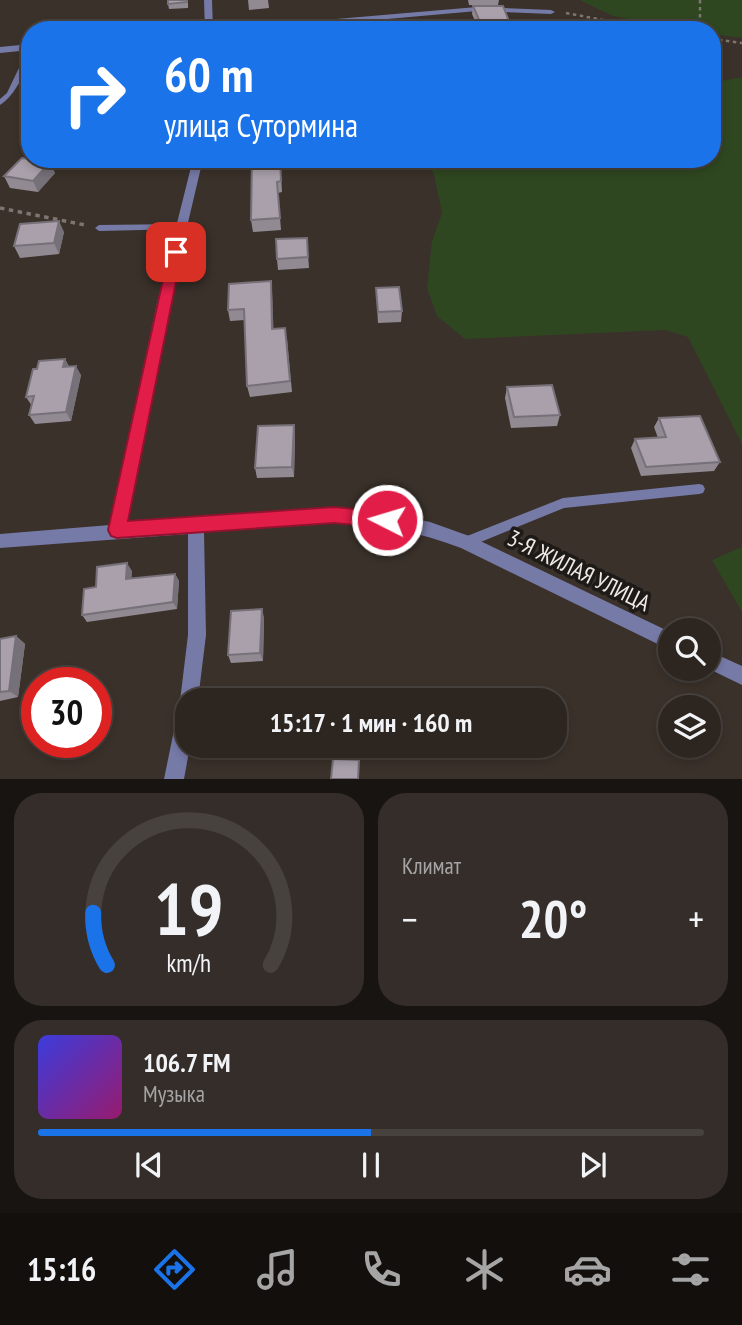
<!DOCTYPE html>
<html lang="ru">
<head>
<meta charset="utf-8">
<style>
  :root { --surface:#2c2520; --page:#342d29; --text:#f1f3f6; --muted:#a6a5a5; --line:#48423e; --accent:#1a73e8 }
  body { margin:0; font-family:"PT Sans Narrow",sans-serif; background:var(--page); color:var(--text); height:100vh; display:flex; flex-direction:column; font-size:26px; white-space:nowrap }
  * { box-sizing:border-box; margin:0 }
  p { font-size:23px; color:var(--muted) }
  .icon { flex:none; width:38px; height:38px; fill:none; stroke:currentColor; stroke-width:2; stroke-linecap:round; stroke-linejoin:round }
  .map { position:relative; height:779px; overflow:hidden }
  .details { display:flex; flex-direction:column; gap:14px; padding:14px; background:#181412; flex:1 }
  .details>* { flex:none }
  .hud { position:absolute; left:21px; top:21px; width:700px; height:147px; border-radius:28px; box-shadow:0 4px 10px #0003,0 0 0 2px var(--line); background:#1a73e8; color:#fff; overflow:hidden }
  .fabs { position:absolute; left:658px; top:618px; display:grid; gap:14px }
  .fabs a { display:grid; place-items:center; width:63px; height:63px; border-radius:50%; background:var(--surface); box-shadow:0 4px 10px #0003,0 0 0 2px var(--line); font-size:35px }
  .speed { position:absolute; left:21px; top:667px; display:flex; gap:14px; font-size:35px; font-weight:700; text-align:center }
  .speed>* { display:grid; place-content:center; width:91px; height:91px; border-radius:50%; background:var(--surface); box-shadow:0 4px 10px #0003,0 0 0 2px var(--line); line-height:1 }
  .speed .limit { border:10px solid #d22; background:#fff; color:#111 }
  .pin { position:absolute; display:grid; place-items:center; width:60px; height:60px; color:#fff; margin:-30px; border-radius:14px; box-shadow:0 4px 10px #0006 }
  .me { position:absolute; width:77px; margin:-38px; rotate:275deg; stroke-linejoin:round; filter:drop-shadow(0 0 5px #0008) }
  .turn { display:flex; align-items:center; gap:24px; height:147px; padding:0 28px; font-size:32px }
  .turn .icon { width:91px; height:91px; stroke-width:2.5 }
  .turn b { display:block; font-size:49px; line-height:60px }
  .big { font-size:52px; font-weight:800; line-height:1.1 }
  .details .card { flex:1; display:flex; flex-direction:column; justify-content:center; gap:10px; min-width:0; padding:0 24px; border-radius:28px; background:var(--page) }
  .details .dial { align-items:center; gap:0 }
  .dial svg { height:182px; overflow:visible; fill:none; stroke:var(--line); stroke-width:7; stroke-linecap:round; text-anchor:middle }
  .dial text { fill:var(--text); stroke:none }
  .song { display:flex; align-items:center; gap:21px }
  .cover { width:84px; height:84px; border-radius:10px; background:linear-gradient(135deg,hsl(240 70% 55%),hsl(320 70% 35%)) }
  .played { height:7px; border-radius:4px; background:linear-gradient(90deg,var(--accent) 50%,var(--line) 50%) }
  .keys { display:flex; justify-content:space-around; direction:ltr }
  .heat { display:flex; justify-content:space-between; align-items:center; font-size:38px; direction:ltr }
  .details .tiles { flex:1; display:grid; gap:14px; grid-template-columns:1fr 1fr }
  .card:last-child { grid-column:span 2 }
  .trip { position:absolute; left:175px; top:688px; width:392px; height:70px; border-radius:28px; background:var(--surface); box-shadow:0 4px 10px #0003,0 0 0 2px var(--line); font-weight:800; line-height:70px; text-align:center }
  .dock { display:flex; height:112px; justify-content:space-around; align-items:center; background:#120f0d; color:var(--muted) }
  .dock .icon { width:49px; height:49px }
  .dock .current { color:var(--accent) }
  .dock b { font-size:32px; color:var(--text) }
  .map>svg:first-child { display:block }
  .green { fill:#2f4721 }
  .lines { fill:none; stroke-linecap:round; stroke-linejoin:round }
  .path-far1 { stroke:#7d756f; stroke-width:2.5; stroke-dasharray:3.5 3.5; stroke-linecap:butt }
  .path { stroke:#7d756f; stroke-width:3.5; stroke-dasharray:4.5 4.5; stroke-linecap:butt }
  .lane { fill:#767aa7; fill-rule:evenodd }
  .street { fill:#767aa7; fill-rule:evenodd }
  .wall { fill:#918a93 }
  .shaded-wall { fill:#767078 }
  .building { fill:#a9a0ab; stroke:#767078; stroke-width:2 }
  .route { fill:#e11d48; stroke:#92132f; stroke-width:2 }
  .labels { text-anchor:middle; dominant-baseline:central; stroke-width:7; stroke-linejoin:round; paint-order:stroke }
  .near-street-label { font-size:23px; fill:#f1ebe7; stroke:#1e1a17 }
</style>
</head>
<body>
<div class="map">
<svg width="742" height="779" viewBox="0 0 742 779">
  <rect width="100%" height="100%" fill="#3a312a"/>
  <g class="green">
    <path d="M580,0h162v38l-30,-4v-4h-23l-76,-14z"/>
    <path d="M564,20l59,10h-81l-2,-4 6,-5z"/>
    <path d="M742,77v367l-54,-107 -23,-7 -200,9 -28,-23 -10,-28 5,-47 10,-28 -8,-39 -10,-15h288v-76z"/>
    <path d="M742,547v65l-30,-52z"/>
  </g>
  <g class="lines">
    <g class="path-far1">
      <path d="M700,0v30"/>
      <path d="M566,13l90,17"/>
      <path d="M712,39l30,4"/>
    </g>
    <path class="path" d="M0,208l85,17"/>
    <g class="lane">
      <path d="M361,18h4l14,12h-7l-11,-10z"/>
      <path d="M30,49c0,18 -15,47 -30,56v-6l7,-6 20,-42z"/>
      <path d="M182,224l3,1v4l-86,2 -4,-3 4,-3z"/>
      <path d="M699,484l4,1 2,4 -2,4 -4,1 -135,14 -98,40 -4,-2 -2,-4 2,-4 101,-40z"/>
    </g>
    <g class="street">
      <path d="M204,0h8l1,30h-8z"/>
      <path d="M477,7l74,3 4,2 -4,2 -74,-3 -213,19h-36l4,-2z"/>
      <path d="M30,44v6l-30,3v-6z"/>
      <path d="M193,159h10l-34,144 -43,221 208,-16 54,5 42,9 42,15 198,95v18l-209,-102c-41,-15 -84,-26 -127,-26 -43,0 -87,7 -130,10l2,103 -8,65h-11v46h3l-6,33h-20l16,-78 8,-66v-101l-188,14v-14l110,-9 47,-222z"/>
      <path d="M709,651l33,15v19l-35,-17h2z"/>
    </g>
  </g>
  <g class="wall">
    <path d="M188,0v8l-19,1 -1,-5z"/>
    <path d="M248,0h20l1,8 -20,2z"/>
    <path d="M464,0h35l-1,5h-29l-1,-5z"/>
    <path d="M473,6l37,18 -1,6h-30l-7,-16z"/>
    <path d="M280,159l2,33 -4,1 3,37 -28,2 -2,-12z"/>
    <path d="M55,173l-17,19 -28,-4 -6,-12z"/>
    <path d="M64,232l-5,22 -39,4 -6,-12z"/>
    <path d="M307,238l2,30 -31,2 -1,-11z"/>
    <path d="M271,281l1,11 1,37 14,10 5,53 -42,5 -3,-11 -2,-66 -15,1 -2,-11z"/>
    <path d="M376,288l26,23 -1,11 -23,1z"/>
    <path d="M65,359l4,8 12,8 -10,46 -36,3 -6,-9 3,-9 -6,-9 11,-28z"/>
    <path d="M507,387l53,28 -3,11 -46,2 -6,-30z"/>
    <path d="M659,418l61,44 -6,9 -73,5 -10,-28 4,-9 23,-1 -4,-11z"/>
    <path d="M294,425l1,10 -1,42 -37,1 -2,-10z"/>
    <path d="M132,571l-1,8 44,-5 4,7 -2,28 -90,13 -5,-7 14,-28z"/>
    <path d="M264,617l-1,44 -32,2 -3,-8z"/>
    <path d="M16,636l9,8 -7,53 -18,4v-62z"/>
  </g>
  <g class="shaded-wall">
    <path d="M50,162l5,11 -17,19 -5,-11z"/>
    <path d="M59,221l5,11 -5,22 -5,-11z"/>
    <path d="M271,281l1,11 2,48 -2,-11z"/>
    <path d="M65,359l5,9 -7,-1z"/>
    <path d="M76,366l5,9 -10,46 -5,-9z"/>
    <path d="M294,425l1,10 -1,42 -2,-10z"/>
    <path d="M127,563l5,8 -1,15 -5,-7z"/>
    <path d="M175,574l4,7 -2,28 -4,-7z"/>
    <path d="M262,609l2,8 -1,44 -3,-8z"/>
    <path d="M16,636l9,8 -7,53 -9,-6z"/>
  </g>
  <g class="building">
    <path d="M168,0h19v2l-19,2z"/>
    <path d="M473,6h30l7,18h-16l2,6h-14l-1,-6z"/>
    <path d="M22,158l28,4 -17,19 -29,-5z"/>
    <path d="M252,159h28l1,22 -4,1 3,36 -29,2z"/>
    <path d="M59,221l-5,22 -40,3 6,-22z"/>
    <path d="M307,238l1,19 -31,2 -1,-20z"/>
    <path d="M271,281l1,48 13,-1 5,53 -43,5 -3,-77 -16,1 1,-26z"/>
    <path d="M399,287l3,24 -24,1 -2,-24z"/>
    <path d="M65,359l-2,8 13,-1 -10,46 -37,3 5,-19 -8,1 7,-28h4l2,-8z"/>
    <path d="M552,385l8,30 -46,2 -7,-30z"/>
    <path d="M700,416l20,46 -74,5 -11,-28 31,-2 -7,-19z"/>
    <path d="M294,425l-2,42 -37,1 3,-42z"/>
    <path d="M127,563l-1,16 49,-5 -2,28 -91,13 2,-26 12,-2 1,-20z"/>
    <path d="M262,609l-2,44 -32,2 3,-44z"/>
    <path d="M16,636l-7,55 -9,1v-53z"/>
    <path d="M333,759l26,1 -1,19h-27z"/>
  </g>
  <path class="route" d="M176,248l6,4 -54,269 206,-14 53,5 7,2 3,6 -3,6 -7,2 -53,-5 -217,15 -6,-2 -3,-6 61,-278z"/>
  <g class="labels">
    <g class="near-street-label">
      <text transform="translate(579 570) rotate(26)">3-Я ЖИЛАЯ УЛИЦА</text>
    </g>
  </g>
</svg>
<div class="fabs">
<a><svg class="icon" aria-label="search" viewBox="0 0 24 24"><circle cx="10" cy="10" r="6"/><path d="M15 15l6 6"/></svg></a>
<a><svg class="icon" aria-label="layers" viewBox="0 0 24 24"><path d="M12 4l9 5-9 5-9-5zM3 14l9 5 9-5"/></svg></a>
</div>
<div class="speed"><div class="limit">30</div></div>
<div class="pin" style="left:176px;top:252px;background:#d93025"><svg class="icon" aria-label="arrive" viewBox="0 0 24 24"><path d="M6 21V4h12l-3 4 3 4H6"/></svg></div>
<svg class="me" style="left:387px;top:520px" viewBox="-20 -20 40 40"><circle r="17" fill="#e11d48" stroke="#fff" stroke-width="3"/><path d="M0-11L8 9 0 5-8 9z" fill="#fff"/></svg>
<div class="trip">15:17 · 1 мин · 160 m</div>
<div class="hud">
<div class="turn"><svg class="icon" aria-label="right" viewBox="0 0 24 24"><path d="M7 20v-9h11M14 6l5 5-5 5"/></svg><div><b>60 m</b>улица Сутормина</div></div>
</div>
</div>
<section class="details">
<div class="tiles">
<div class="card dial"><svg viewBox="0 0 100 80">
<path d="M14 69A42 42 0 1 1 86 69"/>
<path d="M14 69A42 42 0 0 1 8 46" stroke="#1a73e8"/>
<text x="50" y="56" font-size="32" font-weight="700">19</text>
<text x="50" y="72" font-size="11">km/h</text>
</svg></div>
<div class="card"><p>Климат</p>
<div class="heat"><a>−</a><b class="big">20°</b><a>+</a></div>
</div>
<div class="card">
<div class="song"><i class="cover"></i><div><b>106.7 FM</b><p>Музыка</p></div></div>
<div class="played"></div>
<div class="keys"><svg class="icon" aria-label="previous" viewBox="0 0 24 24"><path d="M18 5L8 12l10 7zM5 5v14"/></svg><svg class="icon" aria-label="pause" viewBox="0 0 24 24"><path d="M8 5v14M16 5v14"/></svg><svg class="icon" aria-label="next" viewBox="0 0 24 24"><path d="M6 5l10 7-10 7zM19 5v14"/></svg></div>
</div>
</div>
</section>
<nav class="dock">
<b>15:16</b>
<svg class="icon current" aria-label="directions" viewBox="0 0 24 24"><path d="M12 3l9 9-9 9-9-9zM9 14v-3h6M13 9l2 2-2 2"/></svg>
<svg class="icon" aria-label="music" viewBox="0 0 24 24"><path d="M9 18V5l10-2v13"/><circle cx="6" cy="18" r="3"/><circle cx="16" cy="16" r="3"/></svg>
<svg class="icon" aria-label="phone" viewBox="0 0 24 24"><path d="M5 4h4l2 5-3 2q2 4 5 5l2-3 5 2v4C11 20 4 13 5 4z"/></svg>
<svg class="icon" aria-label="climate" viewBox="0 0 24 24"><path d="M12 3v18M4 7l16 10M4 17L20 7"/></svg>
<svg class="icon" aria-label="car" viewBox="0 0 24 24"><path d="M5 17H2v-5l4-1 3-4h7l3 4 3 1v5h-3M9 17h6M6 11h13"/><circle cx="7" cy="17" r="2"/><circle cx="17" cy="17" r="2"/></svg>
<svg class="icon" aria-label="filters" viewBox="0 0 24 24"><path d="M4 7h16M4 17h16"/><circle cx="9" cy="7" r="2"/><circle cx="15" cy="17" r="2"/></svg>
</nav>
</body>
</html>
